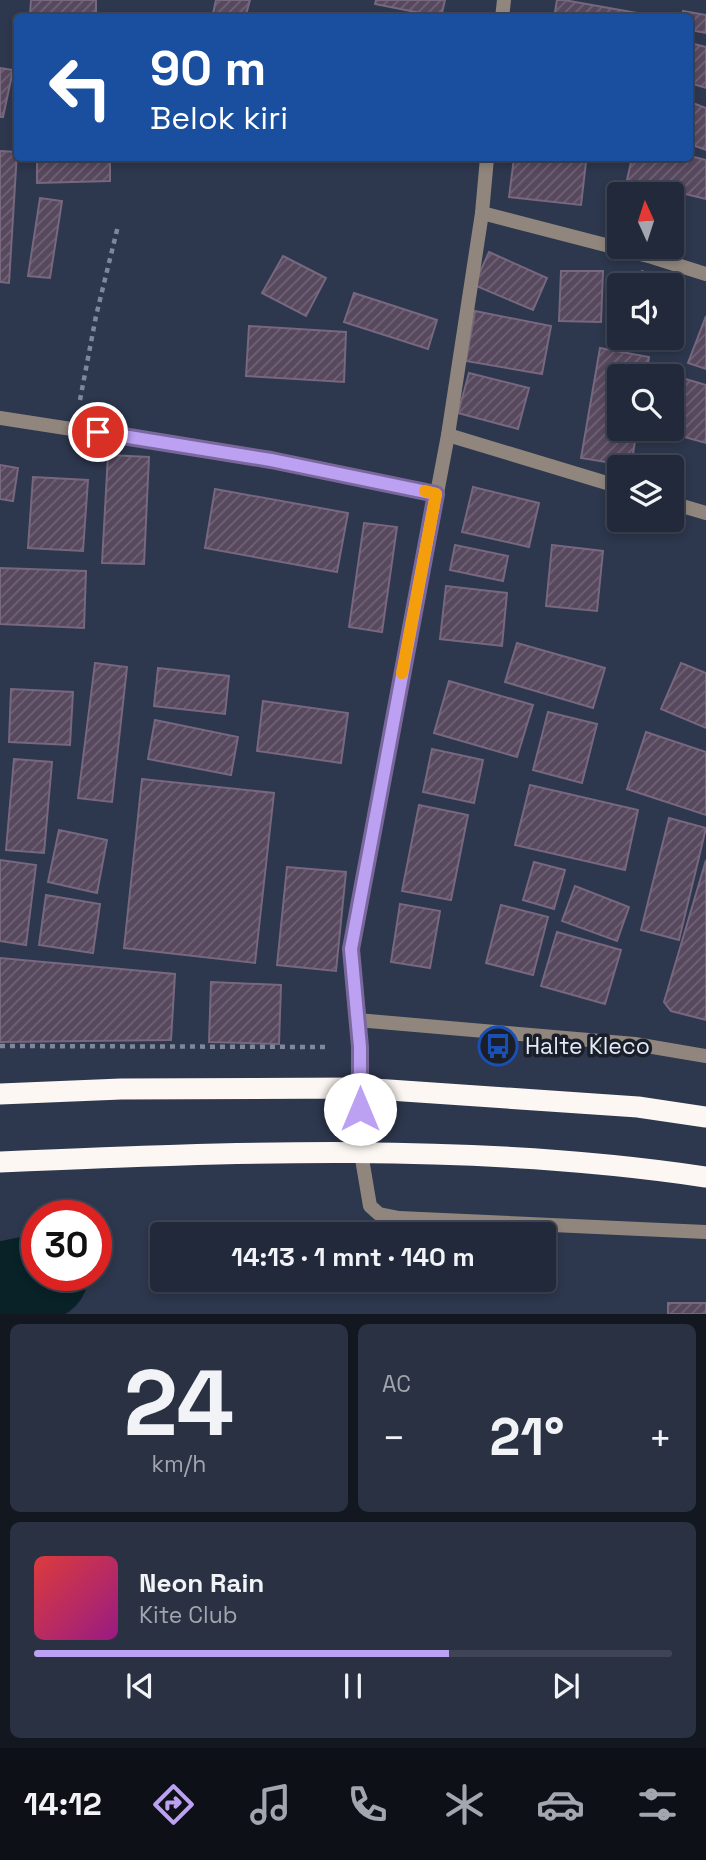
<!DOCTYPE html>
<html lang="id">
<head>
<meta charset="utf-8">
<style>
  :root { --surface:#22293a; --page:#2a3142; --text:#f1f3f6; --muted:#a2a6af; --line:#3f4554; --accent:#bca0f2 }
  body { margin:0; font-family:"Space Grotesk",sans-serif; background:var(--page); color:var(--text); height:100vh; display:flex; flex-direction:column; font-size:26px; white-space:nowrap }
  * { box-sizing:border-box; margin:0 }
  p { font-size:23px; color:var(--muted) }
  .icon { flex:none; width:38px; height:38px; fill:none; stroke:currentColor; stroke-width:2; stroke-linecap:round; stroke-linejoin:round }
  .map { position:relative; height:1314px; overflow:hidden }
  .details { display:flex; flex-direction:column; gap:10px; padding:10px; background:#131720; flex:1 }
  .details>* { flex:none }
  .top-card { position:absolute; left:14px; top:14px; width:679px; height:147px; border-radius:7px; box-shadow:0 4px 10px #0003,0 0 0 2px var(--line); background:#1a4fa0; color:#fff; overflow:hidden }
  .needle { width:46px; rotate:357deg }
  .fabs { position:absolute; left:607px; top:182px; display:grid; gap:14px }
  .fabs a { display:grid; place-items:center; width:77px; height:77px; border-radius:7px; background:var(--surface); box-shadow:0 4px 10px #0003,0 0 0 2px var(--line); font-size:35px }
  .speed { position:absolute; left:21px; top:1200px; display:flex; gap:14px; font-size:35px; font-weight:700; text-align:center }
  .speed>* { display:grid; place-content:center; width:91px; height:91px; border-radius:50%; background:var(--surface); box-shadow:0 4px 10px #0003,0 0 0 2px var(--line); line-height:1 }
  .speed .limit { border:10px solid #d22; background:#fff; color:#111 }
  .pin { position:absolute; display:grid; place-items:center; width:60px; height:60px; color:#fff; margin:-30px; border:4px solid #fff; border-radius:50%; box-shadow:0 2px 7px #0007 }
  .me { position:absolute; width:77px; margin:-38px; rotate:0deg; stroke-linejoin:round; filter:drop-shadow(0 0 5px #0008) }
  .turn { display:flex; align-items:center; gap:24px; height:147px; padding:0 21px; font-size:32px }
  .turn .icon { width:91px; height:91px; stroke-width:2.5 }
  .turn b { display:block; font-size:49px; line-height:60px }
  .big { font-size:52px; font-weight:700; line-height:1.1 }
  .details .card { flex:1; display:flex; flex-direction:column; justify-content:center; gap:10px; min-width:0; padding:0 24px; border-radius:10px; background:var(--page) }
  .details .dial { align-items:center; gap:0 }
  .dial b { font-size:91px; line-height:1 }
  .song { display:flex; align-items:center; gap:21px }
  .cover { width:84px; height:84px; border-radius:10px; background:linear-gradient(135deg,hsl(0 70% 55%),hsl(310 70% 35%)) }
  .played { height:7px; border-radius:4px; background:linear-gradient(90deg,var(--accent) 65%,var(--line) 65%) }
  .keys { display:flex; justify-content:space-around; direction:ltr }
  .heat { display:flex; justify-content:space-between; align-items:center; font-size:38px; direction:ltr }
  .details .tiles { flex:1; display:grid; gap:10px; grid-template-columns:1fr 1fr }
  .card:last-child { grid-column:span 2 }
  .trip { position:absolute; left:150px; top:1222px; width:406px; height:70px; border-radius:7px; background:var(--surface); box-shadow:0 4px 10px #0003,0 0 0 2px var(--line); font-weight:700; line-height:70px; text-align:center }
  .menu { display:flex; height:112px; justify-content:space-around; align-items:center; background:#0e1017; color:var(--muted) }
  .menu .icon { width:49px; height:49px }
  .menu .on { color:var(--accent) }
  .menu b { font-size:32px; color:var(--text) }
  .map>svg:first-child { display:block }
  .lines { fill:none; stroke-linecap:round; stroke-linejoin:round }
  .river { stroke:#092227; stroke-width:86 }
  .building { fill:url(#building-hatch); stroke:#77677f; stroke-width:2 }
  .path { stroke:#7f879a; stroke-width:4.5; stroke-dasharray:5 5; stroke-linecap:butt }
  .street { stroke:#90867d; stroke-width:14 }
  .highway { stroke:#fcf7f2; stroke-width:21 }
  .route-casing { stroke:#7a689d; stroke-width:18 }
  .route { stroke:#bca0f2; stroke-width:12 }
  .slow { stroke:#f59e0b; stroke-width:12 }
  .labels { text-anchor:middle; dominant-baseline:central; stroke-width:7; stroke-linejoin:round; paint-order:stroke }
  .poi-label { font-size:23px; fill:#e3eaf8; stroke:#1a1f29; text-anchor:start }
</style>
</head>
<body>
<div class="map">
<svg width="706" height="1314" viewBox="0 0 706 1314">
  <defs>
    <pattern id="building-hatch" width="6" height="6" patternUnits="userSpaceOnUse" patternTransform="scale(1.75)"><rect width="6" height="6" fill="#57485e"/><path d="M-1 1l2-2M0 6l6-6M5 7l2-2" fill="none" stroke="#6f6376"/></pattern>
  </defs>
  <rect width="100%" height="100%" fill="#2d374d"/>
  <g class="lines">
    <path class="river" d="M0,1285l45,-9"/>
  </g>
  <g class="building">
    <path d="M31,0h65v17l-66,-2z"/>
    <path d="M216,0h34l-5,18h-33z"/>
    <path d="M376,0h69l-4,17 -66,-13z"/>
    <path d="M557,0h7l90,16 -100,2z"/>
    <path d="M683,11l23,4v18l-16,-3v-12h-8z"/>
    <path d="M690,43l16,4v41l-16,-5z"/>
    <path d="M0,68l13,2 -10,47h-3z"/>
    <path d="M690,102l16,6v42l-16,-6z"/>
    <path d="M0,151l17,1 -8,131 -9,-1z"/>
    <path d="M690,156l16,4v39l-79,-19 5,-22z"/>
    <path d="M37,158h73v23l-73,2z"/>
    <path d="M514,158h29l43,4 -5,43 -72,-8z"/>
    <path d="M40,198l22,3 -12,77 -22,-2z"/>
    <path d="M489,252l58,26 -14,32 -59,-25z"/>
    <path d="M283,256l43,22 -20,38 -44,-23z"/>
    <path d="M561,271h42l-2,51 -42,-1z"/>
    <path d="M642,271l33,13 -3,10v-9h-36z"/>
    <path d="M354,293l83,27 -9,29 -84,-27z"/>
    <path d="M475,311l76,15 -9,48 -76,-13z"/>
    <path d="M706,316v53l-18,-6z"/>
    <path d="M249,326l97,6 -2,50 -98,-6z"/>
    <path d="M620,332v6h36l-4,12 -35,-13z"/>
    <path d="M600,348l49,9 -3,19h-26v53h17l-6,37 -50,-8z"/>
    <path d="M469,373l60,15 -11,41 -60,-16z"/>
    <path d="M679,377l27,8v58l-43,-12v-2h9v-30z"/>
    <path d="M108,455l41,2 -5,107 -42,-1z"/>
    <path d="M0,465l18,3 -5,33 -13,-2z"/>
    <path d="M33,477l55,3 -5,71 -55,-3z"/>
    <path d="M473,487l66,16 -10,44 -67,-15z"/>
    <path d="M215,489l133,24 -11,59 -132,-24z"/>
    <path d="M364,523l33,4 -15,105 -33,-5z"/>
    <path d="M455,545l53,11 -5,25 -53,-11z"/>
    <path d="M552,545l51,6 -6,60 -51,-5z"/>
    <path d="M0,568l86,3 -2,57 -84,-4z"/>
    <path d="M446,586l61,7 -5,53 -62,-7z"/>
    <path d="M517,643l88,25 -12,40 -88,-26z"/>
    <path d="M95,663l32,4 -15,135 -34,-4z"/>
    <path d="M681,663l25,10v55l-45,-19z"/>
    <path d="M158,668l71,8 -4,38 -71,-8z"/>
    <path d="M449,681l84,24 -16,52 -83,-24z"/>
    <path d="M11,689l62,3 -3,53 -61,-3z"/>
    <path d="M263,701l85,12 -7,50 -84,-12z"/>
    <path d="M548,712l49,12 -15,59 -49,-13z"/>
    <path d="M155,720l83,17 -7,38 -83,-16z"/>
    <path d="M646,732l60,20v63l-79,-26z"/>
    <path d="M432,749l51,11 -9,43 -51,-11z"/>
    <path d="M14,759l38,3 -8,91 -38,-3z"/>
    <path d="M142,779l132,14 -19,170 -131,-15z"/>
    <path d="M530,785l108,25 -13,60 -110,-25z"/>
    <path d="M419,805l49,10 -17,85 -49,-9z"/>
    <path d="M669,818l37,10 -27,112 -38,-10z"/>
    <path d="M59,830l48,10 -10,53 -49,-11z"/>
    <path d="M0,860l36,5 -10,80 -26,-4z"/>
    <path d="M706,860v160l-35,-9 -7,-9z"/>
    <path d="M534,862l31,8 -11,39 -31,-9z"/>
    <path d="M287,867l59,5 -10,99 -59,-6z"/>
    <path d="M575,886l54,21 -12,34 -55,-20z"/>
    <path d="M46,895l54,9 -7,49 -54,-8z"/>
    <path d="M400,904l40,7 -10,57 -39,-6z"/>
    <path d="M501,905l47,12 -15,58 -47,-12z"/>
    <path d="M557,932l64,18 -16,54 -64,-18z"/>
    <path d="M0,958l175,16 -4,66 -171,2z"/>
    <path d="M211,982l70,3 -2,59 -70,-2z"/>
    <rect x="668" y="1303" width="38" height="11"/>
  </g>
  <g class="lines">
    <g class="path">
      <path d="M80,400l16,-84 22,-90"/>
      <path d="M0,1046l328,1"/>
    </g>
    <g class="street">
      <path d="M502,18l2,-18"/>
      <path d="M487,158l-5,55 -34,222 -97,514 10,118v86l9,53 9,8 20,4 307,14"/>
      <path d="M482,213l170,44 54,17"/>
      <path d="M0,418l271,42 165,34"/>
      <path d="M448,435l172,52"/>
      <path d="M672,503l34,10"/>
      <path d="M357,1020l278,24 71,12"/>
    </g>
    <g class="highway">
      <path d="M0,1094l121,-5 239,-1 278,19 68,10"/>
      <path d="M0,1162c235,-10 473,-20 706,15"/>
    </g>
  </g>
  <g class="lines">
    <g class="route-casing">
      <path id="route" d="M98,432l173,28 165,34 -85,455 9,98v62"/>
    </g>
    <use href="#route" class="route"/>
    <path class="slow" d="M402,673l34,-179 -11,-3"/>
  </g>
  <defs>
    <g id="bus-ring" transform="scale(2.0125)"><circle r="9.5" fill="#1a1f29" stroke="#1a4fb4" stroke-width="1.5"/><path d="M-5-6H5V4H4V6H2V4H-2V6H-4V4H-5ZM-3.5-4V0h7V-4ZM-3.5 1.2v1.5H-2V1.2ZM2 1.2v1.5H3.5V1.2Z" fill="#1a4fb4"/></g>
  </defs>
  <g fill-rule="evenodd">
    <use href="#bus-ring" x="498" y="1046"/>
  </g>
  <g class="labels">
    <g class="poi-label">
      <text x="525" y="1046">Halte Kleco</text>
    </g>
  </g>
</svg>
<div class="fabs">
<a><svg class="needle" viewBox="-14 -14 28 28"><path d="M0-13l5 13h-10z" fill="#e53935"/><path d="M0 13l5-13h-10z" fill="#a2a6af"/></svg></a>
<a><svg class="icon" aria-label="sound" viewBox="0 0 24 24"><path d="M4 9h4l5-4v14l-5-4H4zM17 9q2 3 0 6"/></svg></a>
<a><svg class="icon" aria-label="search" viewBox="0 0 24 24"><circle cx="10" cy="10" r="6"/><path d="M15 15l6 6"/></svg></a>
<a><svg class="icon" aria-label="layers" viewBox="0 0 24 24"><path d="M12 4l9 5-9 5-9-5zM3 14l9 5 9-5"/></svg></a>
</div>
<div class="speed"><div class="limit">30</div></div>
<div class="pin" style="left:98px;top:432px;background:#d93025"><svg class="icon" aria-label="arrive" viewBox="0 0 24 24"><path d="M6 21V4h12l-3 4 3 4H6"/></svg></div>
<svg class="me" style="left:360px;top:1109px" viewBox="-20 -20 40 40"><circle r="19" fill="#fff"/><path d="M0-13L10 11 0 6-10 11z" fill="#bca0f2"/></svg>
<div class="trip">14:13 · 1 mnt · 140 m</div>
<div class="top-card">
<div class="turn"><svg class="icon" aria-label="left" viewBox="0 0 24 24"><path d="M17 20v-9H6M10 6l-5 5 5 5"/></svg><div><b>90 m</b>Belok kiri</div></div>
</div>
</div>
<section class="details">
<div class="tiles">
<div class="card dial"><b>24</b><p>km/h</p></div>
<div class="card"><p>AC</p>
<div class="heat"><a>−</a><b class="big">21°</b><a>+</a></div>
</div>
<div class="card">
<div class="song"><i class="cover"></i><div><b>Neon Rain</b><p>Kite Club</p></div></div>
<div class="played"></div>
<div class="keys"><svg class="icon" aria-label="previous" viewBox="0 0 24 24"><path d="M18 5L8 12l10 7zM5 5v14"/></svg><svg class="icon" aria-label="pause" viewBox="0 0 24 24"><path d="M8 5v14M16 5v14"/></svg><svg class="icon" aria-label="next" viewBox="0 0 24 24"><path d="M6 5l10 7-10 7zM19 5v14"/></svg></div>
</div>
</div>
</section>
<nav class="menu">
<b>14:12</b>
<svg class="icon on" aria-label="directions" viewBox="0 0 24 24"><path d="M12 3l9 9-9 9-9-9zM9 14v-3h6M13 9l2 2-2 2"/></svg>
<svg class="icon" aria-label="music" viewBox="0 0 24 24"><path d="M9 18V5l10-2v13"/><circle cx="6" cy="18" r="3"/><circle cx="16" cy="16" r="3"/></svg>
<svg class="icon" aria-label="phone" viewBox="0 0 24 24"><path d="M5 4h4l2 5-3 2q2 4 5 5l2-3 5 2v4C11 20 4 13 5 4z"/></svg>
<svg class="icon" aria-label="climate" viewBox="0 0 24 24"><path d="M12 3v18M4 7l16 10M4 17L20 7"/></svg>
<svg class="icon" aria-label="car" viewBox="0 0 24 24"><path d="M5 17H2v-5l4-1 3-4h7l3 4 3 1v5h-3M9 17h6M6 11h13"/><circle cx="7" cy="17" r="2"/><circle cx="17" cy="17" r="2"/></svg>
<svg class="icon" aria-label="filters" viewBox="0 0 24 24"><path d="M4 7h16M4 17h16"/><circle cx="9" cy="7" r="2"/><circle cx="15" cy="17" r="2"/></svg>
</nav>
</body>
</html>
